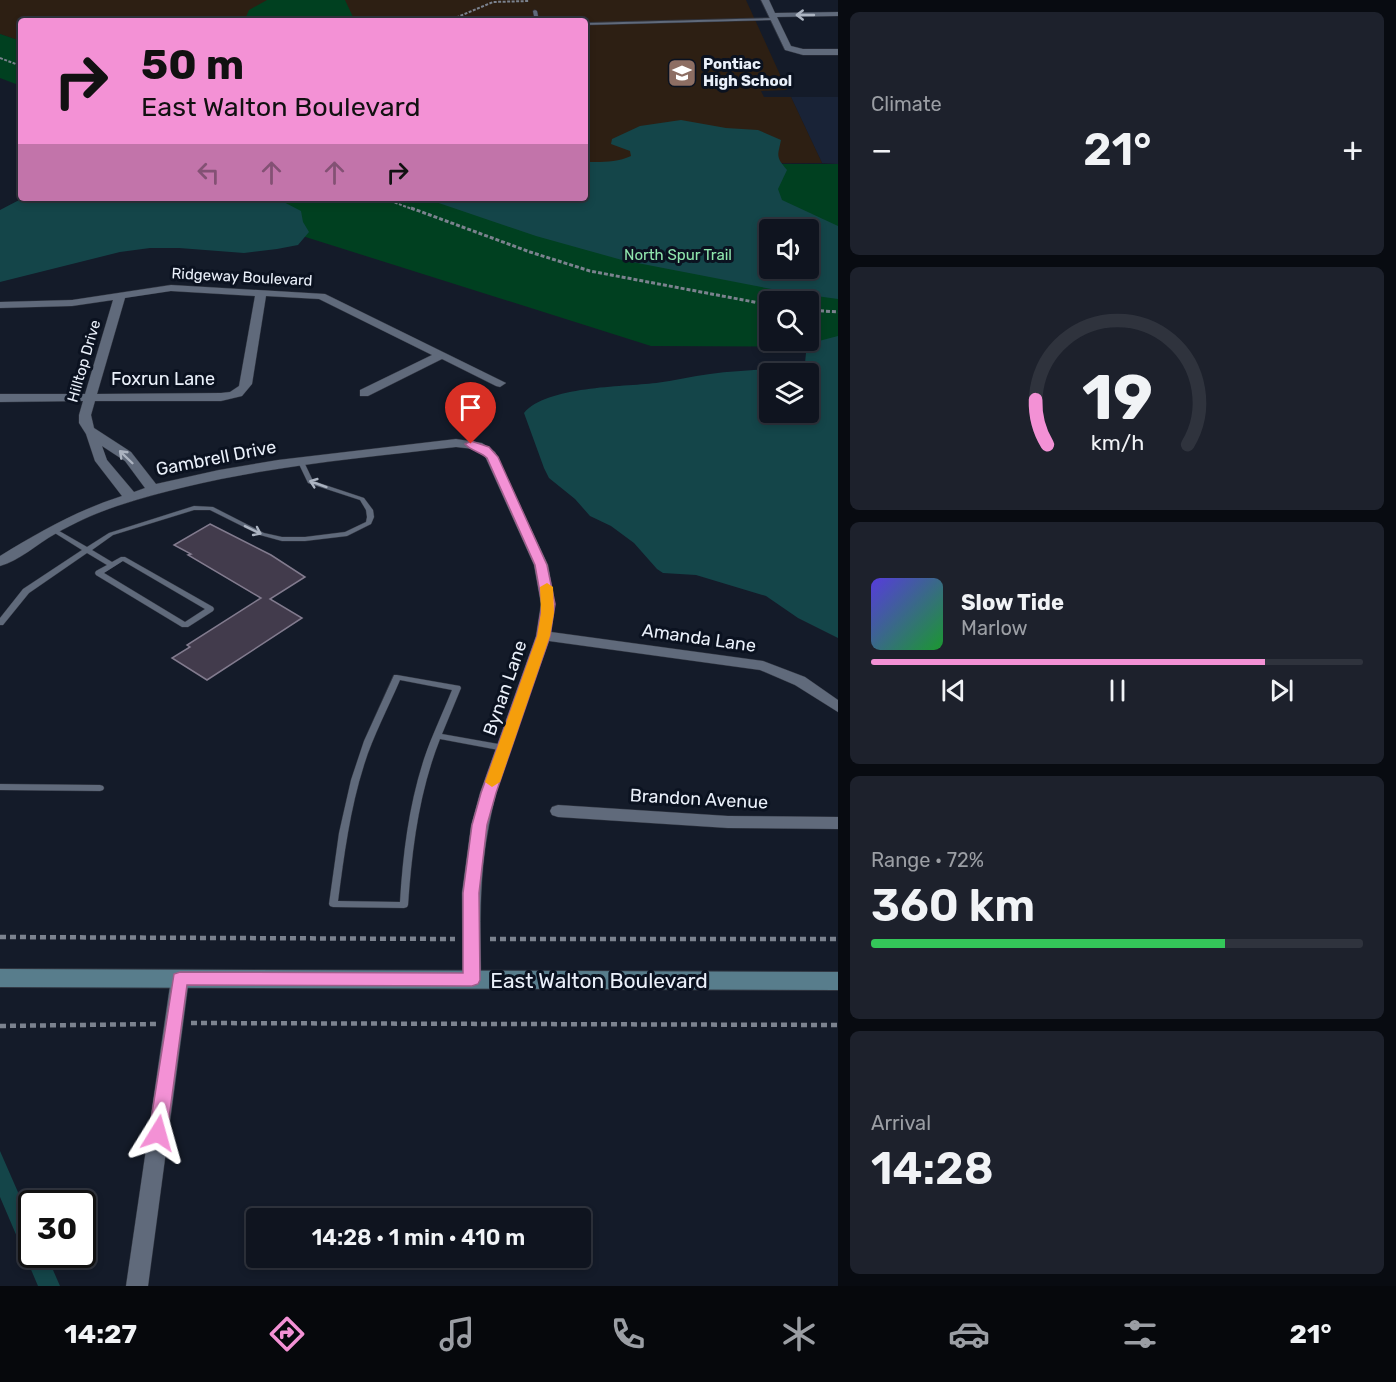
<!DOCTYPE html>
<html lang="en">
<head>
<meta charset="utf-8">
<style>
  :root { --surface:#0f141f; --page:#1d212c; --text:#f1f3f6; --muted:#9b9ea4; --line:#2f333d; --accent:#f391d5 }
  body { margin:0; font-family:Rubik,sans-serif; background:var(--page); color:var(--text); height:100vh; display:flex; flex-direction:column; font-size:22px; white-space:nowrap }
  * { box-sizing:border-box; margin:0 }
  p { font-size:20px; color:var(--muted) }
  .icon { flex:none; width:33px; height:33px; fill:none; stroke:currentColor; stroke-width:2; stroke-linecap:round; stroke-linejoin:round }
  .map { position:relative; flex:1; overflow:hidden }
  .details { display:flex; flex-direction:column; gap:12px; padding:12px; background:#080b11; width:558px }
  .details>* { flex:none }
  .banner { position:absolute; left:18px; top:18px; width:570px; height:183px; border-radius:6px; box-shadow:0 3px 9px #0003,0 0 0 2px var(--line); background:#f391d5; color:#111; overflow:hidden }
  .controls { position:absolute; left:759px; top:219px; display:grid; gap:12px }
  .controls a { display:grid; place-items:center; width:60px; height:60px; border-radius:6px; background:var(--surface); box-shadow:0 3px 9px #0003,0 0 0 2px var(--line); font-size:30px }
  .speed { position:absolute; left:18px; top:1190px; display:flex; gap:12px; font-size:30px; font-weight:700; text-align:center }
  .speed>* { display:grid; place-content:center; width:78px; height:78px; border-radius:50%; background:var(--surface); box-shadow:0 3px 9px #0003,0 0 0 2px var(--line); line-height:1 }
  .speed .limit { border:3px solid #111; border-radius:9px; background:#fff; color:#111 }
  .pin { position:absolute; display:grid; place-items:center; width:51px; height:51px; color:#fff; margin:-62px -26px; border-radius:50% 50% 50% 0; rotate:-45deg; box-shadow:0 0 6px #0007 }
  .pin .icon { rotate:45deg }
  .me { position:absolute; width:66px; margin:-33px; rotate:8deg; stroke-linejoin:round; filter:drop-shadow(0 0 4px #0008) }
  .turn { display:flex; align-items:center; gap:21px; height:126px; padding:0 24px; font-size:27px }
  .turn .icon { width:78px; height:78px; stroke-width:2.5 }
  .turn b { display:block; font-size:42px; line-height:51px }
  .lanes { display:flex; align-items:center; height:57px; padding:0 24px; background:#0003; justify-content:center; gap:30px; direction:ltr }
  .lanes .off { opacity:.35 }
  .big { font-size:45px; font-weight:600; line-height:1.1 }
  .details .card { flex:1; display:flex; flex-direction:column; justify-content:center; gap:9px; min-width:0; padding:0 21px; border-radius:9px; background:var(--page) }
  .details .dial { align-items:center; gap:0 }
  .dial svg { height:156px; overflow:visible; fill:none; stroke:var(--line); stroke-width:7; stroke-linecap:round; text-anchor:middle }
  .dial text { fill:var(--text); stroke:none }
  .song { display:flex; align-items:center; gap:18px }
  .cover { width:72px; height:72px; border-radius:9px; background:linear-gradient(135deg,hsl(250 70% 55%),hsl(130 70% 35%)) }
  .played { height:6px; border-radius:3px; background:linear-gradient(90deg,var(--accent) 80%,var(--line) 80%) }
  .keys { display:flex; justify-content:space-around; direction:ltr }
  .heat { display:flex; justify-content:space-between; align-items:center; font-size:33px; direction:ltr }
  .charge { height:9px; border-radius:4px; background:linear-gradient(90deg,#34c759 72%,var(--line) 0) }
  .trip { position:absolute; left:246px; top:1208px; width:345px; height:60px; border-radius:6px; background:var(--surface); box-shadow:0 3px 9px #0003,0 0 0 2px var(--line); font-weight:600; line-height:60px; text-align:center }
  .menu { display:flex; height:96px; justify-content:space-around; align-items:center; background:#06080c; color:var(--muted) }
  .menu .icon { width:42px; height:42px }
  .menu .current { color:var(--accent) }
  .menu b { font-size:27px; color:var(--text) }
  main { display:flex; flex:1; min-height:0 }
  .map>svg:first-child { display:block }
  .built { fill:#192337 }
  .education { fill:#2d1f13 }
  .green { fill:#004020; fill-rule:evenodd }
  .water { fill:#144549; fill-rule:evenodd }
  .building { fill:#423b4c; stroke:#827b8e; stroke-width:1.5 }
  .lines { fill:none; stroke-linecap:round; stroke-linejoin:round }
  .lane-casing { stroke:#303540; stroke-width:1 }
  .street-casing { stroke:#303540; stroke-width:1 }
  .secondary-casing { stroke:#303540; stroke-width:2 }
  .path-far2 { stroke:#7b828e; stroke-width:2; stroke-dasharray:3 1.5; stroke-linecap:butt }
  .path-far1 { stroke:#7b828e; stroke-width:3; stroke-dasharray:4 2; stroke-linecap:butt }
  .path { stroke:#7b828e; stroke-width:4.5; stroke-dasharray:6 4; stroke-linecap:butt }
  .lane { fill:#606a7b; fill-rule:evenodd }
  .street { fill:#606a7b; fill-rule:evenodd }
  .secondary { fill:#587d8c; fill-rule:evenodd }
  .oneway { stroke:#acb4c1 }
  .route { fill:#f391d5; stroke:#9e5e8a; stroke-width:1.5 }
  .slow { fill:#f59e0b }
  .labels { text-anchor:middle; dominant-baseline:central; stroke-width:6; stroke-linejoin:round; paint-order:stroke }
  .far-poi-label { font-size:15px; font-weight:bold; fill:#eaf0fa; stroke:#0b1220; text-anchor:start }
  .far-park-label { font-size:15px; fill:#90e7ae; stroke:#0b1220 }
  .far-street-label { font-size:15px; fill:#eaf0fa; stroke:#0b1220 }
  .street-label { font-size:18px; fill:#eaf0fa; stroke:#0b1220 }
  .near-street-label { font-size:21px; fill:#eaf0fa; stroke:#0b1220 }
</style>
</head>
<body>
<main>
<div class="map">
<svg width="838" height="1286" viewBox="0 0 838 1286">
  <rect width="100%" height="100%" fill="#141b29"/>
  <path class="built" d="M791,97h47v67l-16,-1z"/>
  <path class="education" d="M0,0h746l41,90 -26,1 3,6h27l31,66 -237,1v-143h-564v20l-21,-7z"/>
  <g class="green">
    <path d="M267,0h78l9,19 -5,2h-105l5,-11z"/>
    <path d="M0,34l21,7v45l-21,-8z"/>
    <path d="M585,164h253v183l-187,-1 -469,-148h403zM770,230h38v38h-38zM770,302h38v38h-38z"/>
  </g>
  <g class="water">
    <path d="M681,120l45,8 32,2 23,10c-3,16 -6,16 6,30l-9,19 4,11 56,26v73l-51,-7 -165,-32 -86,-24 -112,-38h161v-36c16,0 31,1 46,-6l-1,-5 -19,-7 1,-5 28,-13zM770,230h38v38h-38z"/>
    <path d="M23,198h253l25,13 2,11 6,10 -11,13 -21,4 -33,4 -65,-5h-29l-30,4 -120,30v-72z"/>
    <path d="M838,336v302l-40,-20 -32,-22 -70,-21 -33,-2 -6,-4 -23,-26 -23,-17 -21,-10 -15,-17 -26,-21 -5,-10 -20,-55c23,-27 97,-26 132,-30 18,-2 36,-7 54,-9 32,-5 63,-3 95,-11l1,-10 9,-11zM770,374h38v38h-38z"/>
    <path d="M0,1151l31,71 1,32h14l14,32h-22l-38,-89z"/>
  </g>
  <path class="building" d="M210,524l61,31 34,22 -35,22 32,19 -95,62 -35,-22 18,-11 -3,-2 74,-47 -73,-43 3,-1 -17,-9z"/>
  <g class="lines">
    <g class="lane-casing">
      <g id="lane">
        <path d="M535,10l2,1 2,10h-4l-2,-10z"/>
        <path d="M775,18v2h-1l-189,5v-2z"/>
        <path d="M301,460l3,2 9,19 51,17 9,12 1,7 -3,7 -24,12 -42,5h-23l-22,-6 -50,-25h-16l-81,25 -21,15 20,12 9,-5h4l88,50 1,2 -1,2 -25,16h-6l-86,-52 -1,-2 1,-2 11,-6 -20,-12 -58,40 -26,32h-3v-7l23,-29 59,-39 -32,-20 -1,-1 1,-1h4l33,19 22,-14 85,-27 19,1 51,26 18,4h23l40,-5 21,-10 1,-5 -1,-7 -6,-10 -52,-17 -10,-21zM123,561l82,48 -20,13 -81,-49z"/>
        <path d="M394,675h3l63,11 1,2 -19,46 62,11 3,1 1,2 -1,2 -3,1 -64,-12c-21,53 -28,109 -32,166l-1,2 -3,1 -71,-1 -3,-1 -1,-2 10,-71 12,-53 13,-39zM400,680l52,10c-9,23 -20,45 -28,69 -15,46 -21,94 -24,143l-62,-1c6,-46 12,-92 26,-136 9,-29 24,-57 36,-85z"/>
        <path d="M0,784l100,1 3,1 1,2 -1,2 -3,1 -100,-1z"/>
      </g>
    </g>
    <g class="street-casing">
      <g id="street">
        <path d="M761,0h8l6,13 63,-1v4l-61,1 14,29 12,3h35v6h-35l-18,-5z"/>
        <path d="M171,285l154,9 181,89 -6,4 -4,-1 -54,-27 -74,37h-8v-6l72,-35 -113,-56 -53,-3 -14,88 -10,12 -21,5h-126l-4,14 3,13 37,24 25,32 63,-14 59,-10 178,-21 26,4 13,9 53,113 7,39 -4,28 212,29 42,16 33,23v12l-43,-27 -35,-15 -211,-29c-21,60 -48,121 -60,184 -10,51 -9,103 -8,155l-2,5 -7,2 -7,-2 -2,-5 -1,-87 9,-67 9,-33 56,-157 5,-32 -7,-39 -50,-111 -10,-5 -18,-2c-115,13 -229,23 -339,59 -21,7 -43,17 -62,28 -18,10 -36,27 -55,32v-10c39,-24 78,-46 122,-60l-27,-35 -9,-27 -7,-11v-8l4,-14 -83,1v-8h85l28,-94 -41,6 -72,2v-6l72,-2zM171,291l84,5 -16,90 -9,6 -9,1 -124,1 28,-96zM102,446l23,15 20,27 -11,4 -27,-32z"/>
        <path d="M558,805l170,11 110,1v12l-110,-1 -170,-11 -6,-2 -2,-4 2,-4z"/>
        <path d="M180,972l7,2 2,5 -41,307h-22l45,-307 2,-5z"/>
      </g>
    </g>
    <g class="secondary-casing">
      <path id="secondary" d="M0,969l838,3v18l-838,-3z"/>
    </g>
    <g class="path-far2">
      <path d="M448,21l45,-19 36,-1"/>
      <path d="M0,58l21,8"/>
      <path d="M382,198l33,12"/>
    </g>
    <g class="path-far1">
      <path d="M411,208l119,44 60,19 180,34"/>
      <path d="M808,310l30,2"/>
    </g>
    <g class="path">
      <path d="M0,937l455,2"/>
      <path d="M490,939h348"/>
      <path d="M191,1023l647,2"/>
      <path d="M0,1026l156,-2"/>
    </g>
    <use href="#lane" class="lane"/>
    <use href="#street" class="street"/>
    <use href="#secondary" class="secondary"/>
  </g>
  <defs><path id="oneway-shaft" d="M-6 0H5M1.5-3L5.5 0L1.5 3" fill="none" stroke-width="1.6" stroke-linecap="round" stroke-linejoin="round" transform="scale(1.5)"/></defs>
  <g class="oneway">
    <use href="#oneway-shaft" transform="translate(805 15) rotate(180)"/>
    <use href="#oneway-shaft" transform="translate(126 457) rotate(-136)"/>
    <use href="#oneway-shaft" transform="translate(318 484) rotate(-160)"/>
    <use href="#oneway-shaft" transform="translate(253 530) rotate(26)"/>
  </g>
  <path class="route" d="M471,441l18,6 9,10 49,108 8,39 -5,32 -54,157 -9,32 -8,68 1,87 -2,4 -6,2 -285,-1 -20,148 -2,6 -7,2 -6,-2 -3,-6 25,-159 6,-2 283,1v-80l9,-68 9,-32 56,-157 5,-32 -7,-39 -48,-107c-6,-6 -16,-7 -22,-14z"/>
  <path class="slow" d="M547,583l6,4 1,26 -4,23 -50,146 -8,5 -7,-5 52,-146 4,-23 -1,-26z"/>
  <defs>
    <g id="school-square" transform="scale(1.5)"><rect x="-9" y="-9" width="18" height="18" rx="4" fill="#8d6e63" stroke="#0b1220"/><path d="M0-5L7-2L0 1L-7-2ZM-4 1L0 2.5L4 1V4Q0 6-4 4Z" fill="#fff"/></g>
  </defs>
  <g fill-rule="evenodd">
    <use href="#school-square" x="682" y="73"/>
  </g>
  <g class="labels">
    <g class="far-poi-label">
      <text x="703" y="64">Pontiac<tspan x="703" dy="17">High School</tspan></text>
    </g>
    <g class="far-park-label">
      <text x="678" y="255">North Spur Trail</text>
    </g>
    <g class="far-street-label">
      <text transform="translate(242 277) rotate(3)">Ridgeway Boulevard</text>
      <text transform="translate(84 361) rotate(-74)">Hilltop Drive</text>
    </g>
    <g class="street-label">
      <text x="163" y="379">Foxrun Lane</text>
      <text transform="translate(216 458) rotate(-11)">Gambrell Drive</text>
      <text transform="translate(699 638) rotate(8)">Amanda Lane</text>
      <text transform="translate(505 688) rotate(-71)">Bynan Lane</text>
      <text transform="translate(699 799) rotate(3)">Brandon Avenue</text>
    </g>
    <g class="near-street-label">
      <text x="599" y="980">East Walton Boulevard</text>
    </g>
  </g>
</svg>
<div class="controls">
<a><svg class="icon" aria-label="sound" viewBox="0 0 24 24"><path d="M4 9h4l5-4v14l-5-4H4zM17 9q2 3 0 6"/></svg></a>
<a><svg class="icon" aria-label="search" viewBox="0 0 24 24"><circle cx="10" cy="10" r="6"/><path d="M15 15l6 6"/></svg></a>
<a><svg class="icon" aria-label="layers" viewBox="0 0 24 24"><path d="M12 4l9 5-9 5-9-5zM3 14l9 5 9-5"/></svg></a>
</div>
<div class="speed"><div class="limit">30</div></div>
<div class="pin" style="left:471px;top:444px;background:#d93025"><svg class="icon" aria-label="arrive" viewBox="0 0 24 24"><path d="M6 21V4h12l-3 4 3 4H6"/></svg></div>
<svg class="me" style="left:158px;top:1133px" viewBox="-20 -20 40 40"><path d="M0-17L14 15 0 8-14 15z" fill="#f391d5" stroke="#fff" stroke-width="4"/></svg>
<div class="trip">14:28 · 1 min · 410 m</div>
<div class="banner">
<div class="turn"><svg class="icon" aria-label="right" viewBox="0 0 24 24"><path d="M7 20v-9h11M14 6l5 5-5 5"/></svg><div><b>50 m</b>East Walton Boulevard</div></div>
<div class="lanes"><svg class="icon off" aria-label="left" viewBox="0 0 24 24"><path d="M17 20v-9H6M10 6l-5 5 5 5"/></svg><svg class="icon off" aria-label="ahead" viewBox="0 0 24 24"><path d="M12 20V5M6 11l6-6 6 6"/></svg><svg class="icon off" aria-label="ahead" viewBox="0 0 24 24"><path d="M12 20V5M6 11l6-6 6 6"/></svg><svg class="icon" aria-label="right" viewBox="0 0 24 24"><path d="M7 20v-9h11M14 6l5 5-5 5"/></svg></div>
</div>
</div>
<section class="details">
<div class="card"><p>Climate</p>
<div class="heat"><a>−</a><b class="big">21°</b><a>+</a></div>
</div>
<div class="card dial"><svg viewBox="0 0 100 80">
<path d="M14 69A42 42 0 1 1 86 69"/>
<path d="M14 69A42 42 0 0 1 8 46" stroke="#f391d5"/>
<text x="50" y="56" font-size="32" font-weight="700">19</text>
<text x="50" y="72" font-size="11">km/h</text>
</svg></div>
<div class="card">
<div class="song"><i class="cover"></i><div><b>Slow Tide</b><p>Marlow</p></div></div>
<div class="played"></div>
<div class="keys"><svg class="icon" aria-label="previous" viewBox="0 0 24 24"><path d="M18 5L8 12l10 7zM5 5v14"/></svg><svg class="icon" aria-label="pause" viewBox="0 0 24 24"><path d="M8 5v14M16 5v14"/></svg><svg class="icon" aria-label="next" viewBox="0 0 24 24"><path d="M6 5l10 7-10 7zM19 5v14"/></svg></div>
</div>
<div class="card"><p>Range · 72%</p><b class="big">360 km</b><div class="charge"></div></div>
<div class="card"><p>Arrival</p><b class="big">14:28</b></div>
</section>
</main>
<nav class="menu">
<b>14:27</b>
<svg class="icon current" aria-label="directions" viewBox="0 0 24 24"><path d="M12 3l9 9-9 9-9-9zM9 14v-3h6M13 9l2 2-2 2"/></svg>
<svg class="icon" aria-label="music" viewBox="0 0 24 24"><path d="M9 18V5l10-2v13"/><circle cx="6" cy="18" r="3"/><circle cx="16" cy="16" r="3"/></svg>
<svg class="icon" aria-label="phone" viewBox="0 0 24 24"><path d="M5 4h4l2 5-3 2q2 4 5 5l2-3 5 2v4C11 20 4 13 5 4z"/></svg>
<svg class="icon" aria-label="climate" viewBox="0 0 24 24"><path d="M12 3v18M4 7l16 10M4 17L20 7"/></svg>
<svg class="icon" aria-label="car" viewBox="0 0 24 24"><path d="M5 17H2v-5l4-1 3-4h7l3 4 3 1v5h-3M9 17h6M6 11h13"/><circle cx="7" cy="17" r="2"/><circle cx="17" cy="17" r="2"/></svg>
<svg class="icon" aria-label="filters" viewBox="0 0 24 24"><path d="M4 7h16M4 17h16"/><circle cx="9" cy="7" r="2"/><circle cx="15" cy="17" r="2"/></svg>
<b>21°</b>
</nav>
</body>
</html>
